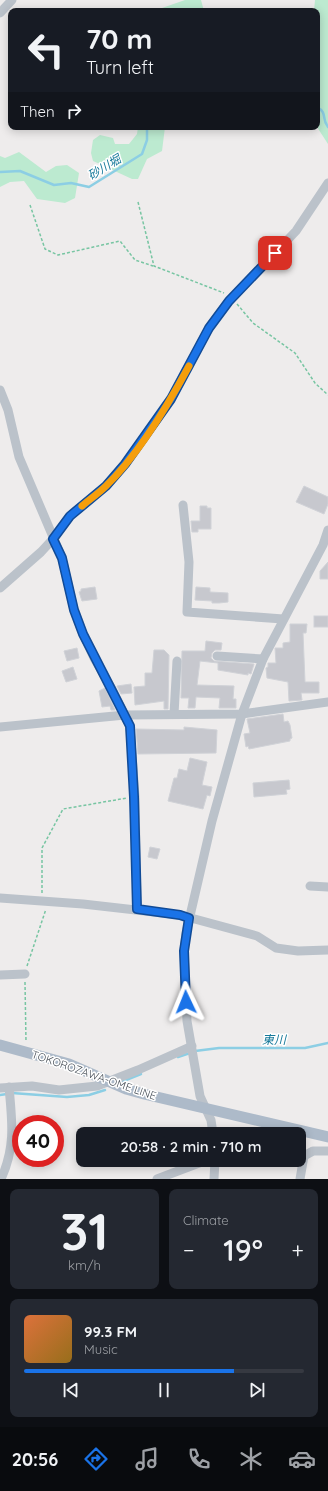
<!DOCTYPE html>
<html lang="en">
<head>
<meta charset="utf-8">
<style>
  :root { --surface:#171b24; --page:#242831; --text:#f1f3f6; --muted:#9ea1a6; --line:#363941; --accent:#1a73e8 }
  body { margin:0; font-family:Quicksand,"Noto Sans JP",sans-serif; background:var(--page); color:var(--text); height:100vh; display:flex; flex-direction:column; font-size:15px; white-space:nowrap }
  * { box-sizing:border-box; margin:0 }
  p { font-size:13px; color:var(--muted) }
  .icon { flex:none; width:22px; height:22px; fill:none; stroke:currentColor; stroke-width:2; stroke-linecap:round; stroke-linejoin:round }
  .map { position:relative; height:1179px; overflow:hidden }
  .details { display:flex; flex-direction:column; gap:10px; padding:10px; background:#0d0f14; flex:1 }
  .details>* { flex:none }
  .guide { position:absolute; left:8px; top:8px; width:312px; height:122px; border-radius:8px; box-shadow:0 2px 10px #0003; background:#171b24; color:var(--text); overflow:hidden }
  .speed { position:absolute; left:12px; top:1115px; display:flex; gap:8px; font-size:20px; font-weight:700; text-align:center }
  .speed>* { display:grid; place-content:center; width:52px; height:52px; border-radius:50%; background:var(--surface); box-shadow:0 2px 10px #0003; line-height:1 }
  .speed .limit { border:6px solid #d22; background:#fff; color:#111 }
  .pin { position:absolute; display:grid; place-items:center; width:34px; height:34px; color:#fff; margin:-17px; border-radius:8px; box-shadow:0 2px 6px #0006 }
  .me { position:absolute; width:44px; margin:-22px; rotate:358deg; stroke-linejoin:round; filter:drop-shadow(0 0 3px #0008) }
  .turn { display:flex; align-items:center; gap:14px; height:84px; padding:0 12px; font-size:18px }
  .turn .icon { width:52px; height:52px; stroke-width:2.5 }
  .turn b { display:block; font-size:28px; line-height:34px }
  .then { display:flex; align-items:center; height:38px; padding:0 12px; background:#0003; gap:8px; font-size:15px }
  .big { font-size:30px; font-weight:600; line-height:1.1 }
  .details .card { flex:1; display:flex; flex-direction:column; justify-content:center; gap:6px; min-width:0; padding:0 14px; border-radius:8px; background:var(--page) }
  .details .dial { align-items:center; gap:0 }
  .dial b { font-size:52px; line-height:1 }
  .song { display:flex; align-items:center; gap:12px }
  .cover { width:48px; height:48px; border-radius:6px; background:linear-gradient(135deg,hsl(20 70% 55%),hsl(40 70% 35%)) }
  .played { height:4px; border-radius:2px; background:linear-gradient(90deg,var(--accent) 75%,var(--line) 75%) }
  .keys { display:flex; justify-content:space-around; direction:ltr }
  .heat { display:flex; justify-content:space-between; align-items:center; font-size:22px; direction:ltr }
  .details .tiles { flex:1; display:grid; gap:10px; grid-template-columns:1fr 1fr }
  .card:last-child { grid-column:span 2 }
  .trip { position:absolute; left:76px; top:1127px; width:230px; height:40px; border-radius:8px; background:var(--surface); box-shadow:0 2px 10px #0003; font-weight:600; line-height:40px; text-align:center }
  .dock { display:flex; height:64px; justify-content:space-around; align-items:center; background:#090b0e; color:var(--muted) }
  .dock .icon { width:28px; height:28px }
  .dock .on { color:var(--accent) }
  .dock b { font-size:18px; color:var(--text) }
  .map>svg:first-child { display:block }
  .green { fill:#bcead0 }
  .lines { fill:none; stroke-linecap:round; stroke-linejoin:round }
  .stream { stroke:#8ccee4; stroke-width:2.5 }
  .building { fill:#c7c8ce; stroke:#d0d2d7 }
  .path { stroke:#77c5a2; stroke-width:1.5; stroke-dasharray:3 2; stroke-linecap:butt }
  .minor { stroke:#bbc2ca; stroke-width:9 }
  .major { stroke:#adbac9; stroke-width:11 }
  .route-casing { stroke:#114b97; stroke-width:10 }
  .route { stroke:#1a73e8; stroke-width:7 }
  .slow { stroke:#f59e0b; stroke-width:7 }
  .labels { text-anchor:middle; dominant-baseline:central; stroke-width:3; stroke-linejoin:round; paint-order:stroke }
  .street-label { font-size:11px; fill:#464e57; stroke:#fff }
  .water-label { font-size:12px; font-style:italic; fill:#16799a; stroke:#fff }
</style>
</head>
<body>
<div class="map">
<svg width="328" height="1179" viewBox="0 0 328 1179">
  <rect width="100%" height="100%" fill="#eeecec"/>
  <g class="green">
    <path d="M185,0h16l3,11h-44l2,-3z"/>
    <path d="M315,0h13v144l-11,-17v-116h-3z"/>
    <path d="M138,127h27l-3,24 -15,8 -9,20h-6l-39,-18 -2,-8 2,-13 7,-5 13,3 2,6h14l8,-10z"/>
    <path d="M19,152l27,20 10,-6 11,-1 12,8 -4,25 -10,5 -28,-4 -13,-18 -14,1 -10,5v-31l5,2z"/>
  </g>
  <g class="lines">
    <g class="stream">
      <path d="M317,107c11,6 4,11 11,20"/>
      <path d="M0,172l20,-1 34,14 17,-2 18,4 53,-33 5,-14v-13"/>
      <path d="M195,1051l24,-3h86l23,-5"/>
      <path d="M178,1057l12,-4"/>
      <path d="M121,1082l20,-8"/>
      <path d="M12,1093l55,4 22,-2 16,-5"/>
      <path d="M0,1095l7,-1"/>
    </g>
  </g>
  <g class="building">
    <path d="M304,486l24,11v7l-4,10 -28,-12z"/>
    <path d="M200,506h7v2h4v21h-13v3h-6l-1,-11h9z"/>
    <path d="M328,562v17h-8v-8z"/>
    <path d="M95,587l2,12 -15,2 -3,-9 2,-1v-2z"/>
    <path d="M196,587l14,1v4l18,1v9l-9,1h-7v-2l-17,-1z"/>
    <rect x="314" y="616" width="14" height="11"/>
    <path d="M290,624h17l-1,9h-3l2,49h14v11h-18l1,7 -13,1 -1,-19 -21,-4 -1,-10 2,-1v-4h8l-1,-15h8v-5l7,-1z"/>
    <path d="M206,641l16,2 -1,7h-6l-3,3 -1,5 3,3 40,3 -3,10 -3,-1v2l-30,-5v-7l-18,-2 -3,24 37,1 -1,13h3v9h-17l1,-10 -24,-1 -1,11h-7l1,-10h-8l1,-47h23z"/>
    <path d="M77,648l2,10 -12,3 -3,-10z"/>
    <path d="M154,650h10l5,5 -1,54h-4v-8l-29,4 -1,-18 11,-1v-13h7z"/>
    <path d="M73,667l4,12 -11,3 -4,-11z"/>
    <path d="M131,684l1,9 -11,1 -4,-8z"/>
    <path d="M105,688l2,4 8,18h-4l-1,-4 -8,1 -3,-16z"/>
    <path d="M283,714l1,8 4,-1 2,4 2,13 -2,1v2l-41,8 -1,-3 -2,1 -2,-13 6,-1 -3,-14z"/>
    <path d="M184,727l33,3 -1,23 -78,1 -2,-25 48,1z"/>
    <path d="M190,758l17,4 -5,23 10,2 -2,9 -3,-1 -4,14 -35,-8 6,-23h3l2,-9 8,2z"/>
    <path d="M289,780l1,9 -4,1 1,4 -33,3 -1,-14z"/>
    <path d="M150,847l10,2 -3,10 -9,-2z"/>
  </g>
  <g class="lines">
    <g class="path">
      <path d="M138,202l16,64 70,27"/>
      <path d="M30,205l15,44 13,6 62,-14 15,19 18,6"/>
      <path d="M237,304l16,19 42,30 20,30 13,12"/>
      <path d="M42,893v-45l21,-39 64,-11"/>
      <path d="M27,966l19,-57"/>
      <path d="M25,982l1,60"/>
    </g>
    <g class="minor">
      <path d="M0,13l12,-13"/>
      <path d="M0,390l8,20 11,47 43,101 12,52 9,24 11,24 18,31 18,37 5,71 2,112"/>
      <path d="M183,505l6,57 -2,50 96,7"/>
      <path d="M0,588l41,-36 12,-13 17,-23 36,-30 19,-22 46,-65 38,-71 20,-27 67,-70 32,-48"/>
      <path d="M217,656l46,3"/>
      <path d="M174,714l3,-53"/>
      <path d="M0,727l125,-12 117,-1 86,-12"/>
      <path d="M310,886l18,1"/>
      <path d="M0,898l83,6 97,11 77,21 19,12 22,3 30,-1"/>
      <path d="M0,975l25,-1"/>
      <path d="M0,1088l32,-2 27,4 38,-4 41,-16 54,-24"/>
      <path d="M213,1134l-2,-14 -11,-24 -13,-75 -3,-70 2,-18 26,-112 30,-107 21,-55 60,-114 5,-15"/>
      <path d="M1,1179c15,-33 11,-58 8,-92"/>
      <path d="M157,1179l50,-19"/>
      <path d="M214,1179l1,-19"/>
      <path d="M300,1179l4,-23 9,-5h15"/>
    </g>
    <path class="major" d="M0,1045l69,19 57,25 18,5 184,43"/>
  </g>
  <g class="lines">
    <g class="route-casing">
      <path id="route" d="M186,1002l-2,-51 5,-33 -9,-3 -43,-6 -3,-112 -4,-71 -47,-92 -9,-24 -12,-52 -9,-19 17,-23 36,-30 19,-22 46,-65 38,-71 20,-27 46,-48"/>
    </g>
    <use href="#route" class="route"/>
    <path class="slow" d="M82,506c8,-7 17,-13 24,-20 32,-31 62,-81 83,-120"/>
  </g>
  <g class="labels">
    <g class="street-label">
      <text transform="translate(94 1075) rotate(19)">TOKOROZAWA-OME LINE</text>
    </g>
    <g class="water-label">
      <text transform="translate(104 167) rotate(-31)">砂川堀</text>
      <text x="274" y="1039">東川</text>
    </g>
  </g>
</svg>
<div class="speed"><div class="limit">40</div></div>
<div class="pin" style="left:275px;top:253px;background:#d93025"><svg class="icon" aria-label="arrive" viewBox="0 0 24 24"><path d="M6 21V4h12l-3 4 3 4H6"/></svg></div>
<svg class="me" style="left:186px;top:1002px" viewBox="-20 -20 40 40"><path d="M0-17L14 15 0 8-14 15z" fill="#1a73e8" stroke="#fff" stroke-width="4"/></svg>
<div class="trip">20:58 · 2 min · 710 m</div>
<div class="guide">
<div class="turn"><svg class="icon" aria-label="left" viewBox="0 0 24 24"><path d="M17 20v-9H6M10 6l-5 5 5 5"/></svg><div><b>70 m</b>Turn left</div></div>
<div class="then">Then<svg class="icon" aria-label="right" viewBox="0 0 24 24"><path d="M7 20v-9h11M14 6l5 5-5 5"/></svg></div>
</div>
</div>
<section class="details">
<div class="tiles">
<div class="card dial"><b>31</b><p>km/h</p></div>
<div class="card"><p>Climate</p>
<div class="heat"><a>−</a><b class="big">19°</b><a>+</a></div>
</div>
<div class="card">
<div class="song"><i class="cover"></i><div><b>99.3 FM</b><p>Music</p></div></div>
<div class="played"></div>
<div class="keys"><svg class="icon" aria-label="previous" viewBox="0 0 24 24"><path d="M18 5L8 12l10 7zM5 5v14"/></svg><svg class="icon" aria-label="pause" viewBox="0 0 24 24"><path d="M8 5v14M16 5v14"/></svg><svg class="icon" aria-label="next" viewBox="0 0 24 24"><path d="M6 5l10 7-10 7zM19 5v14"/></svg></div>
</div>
</div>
</section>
<nav class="dock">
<b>20:56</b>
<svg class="icon on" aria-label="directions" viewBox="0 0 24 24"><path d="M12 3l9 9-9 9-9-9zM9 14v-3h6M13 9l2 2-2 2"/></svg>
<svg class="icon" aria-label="music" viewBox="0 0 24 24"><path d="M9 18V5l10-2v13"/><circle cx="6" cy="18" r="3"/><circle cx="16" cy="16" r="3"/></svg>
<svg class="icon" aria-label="phone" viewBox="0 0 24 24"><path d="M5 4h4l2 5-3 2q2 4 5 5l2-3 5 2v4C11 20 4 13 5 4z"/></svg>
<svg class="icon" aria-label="climate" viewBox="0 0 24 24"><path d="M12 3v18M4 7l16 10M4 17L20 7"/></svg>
<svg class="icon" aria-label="car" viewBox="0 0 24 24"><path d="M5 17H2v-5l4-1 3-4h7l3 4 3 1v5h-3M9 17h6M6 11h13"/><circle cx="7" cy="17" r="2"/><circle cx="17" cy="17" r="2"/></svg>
</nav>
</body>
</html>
